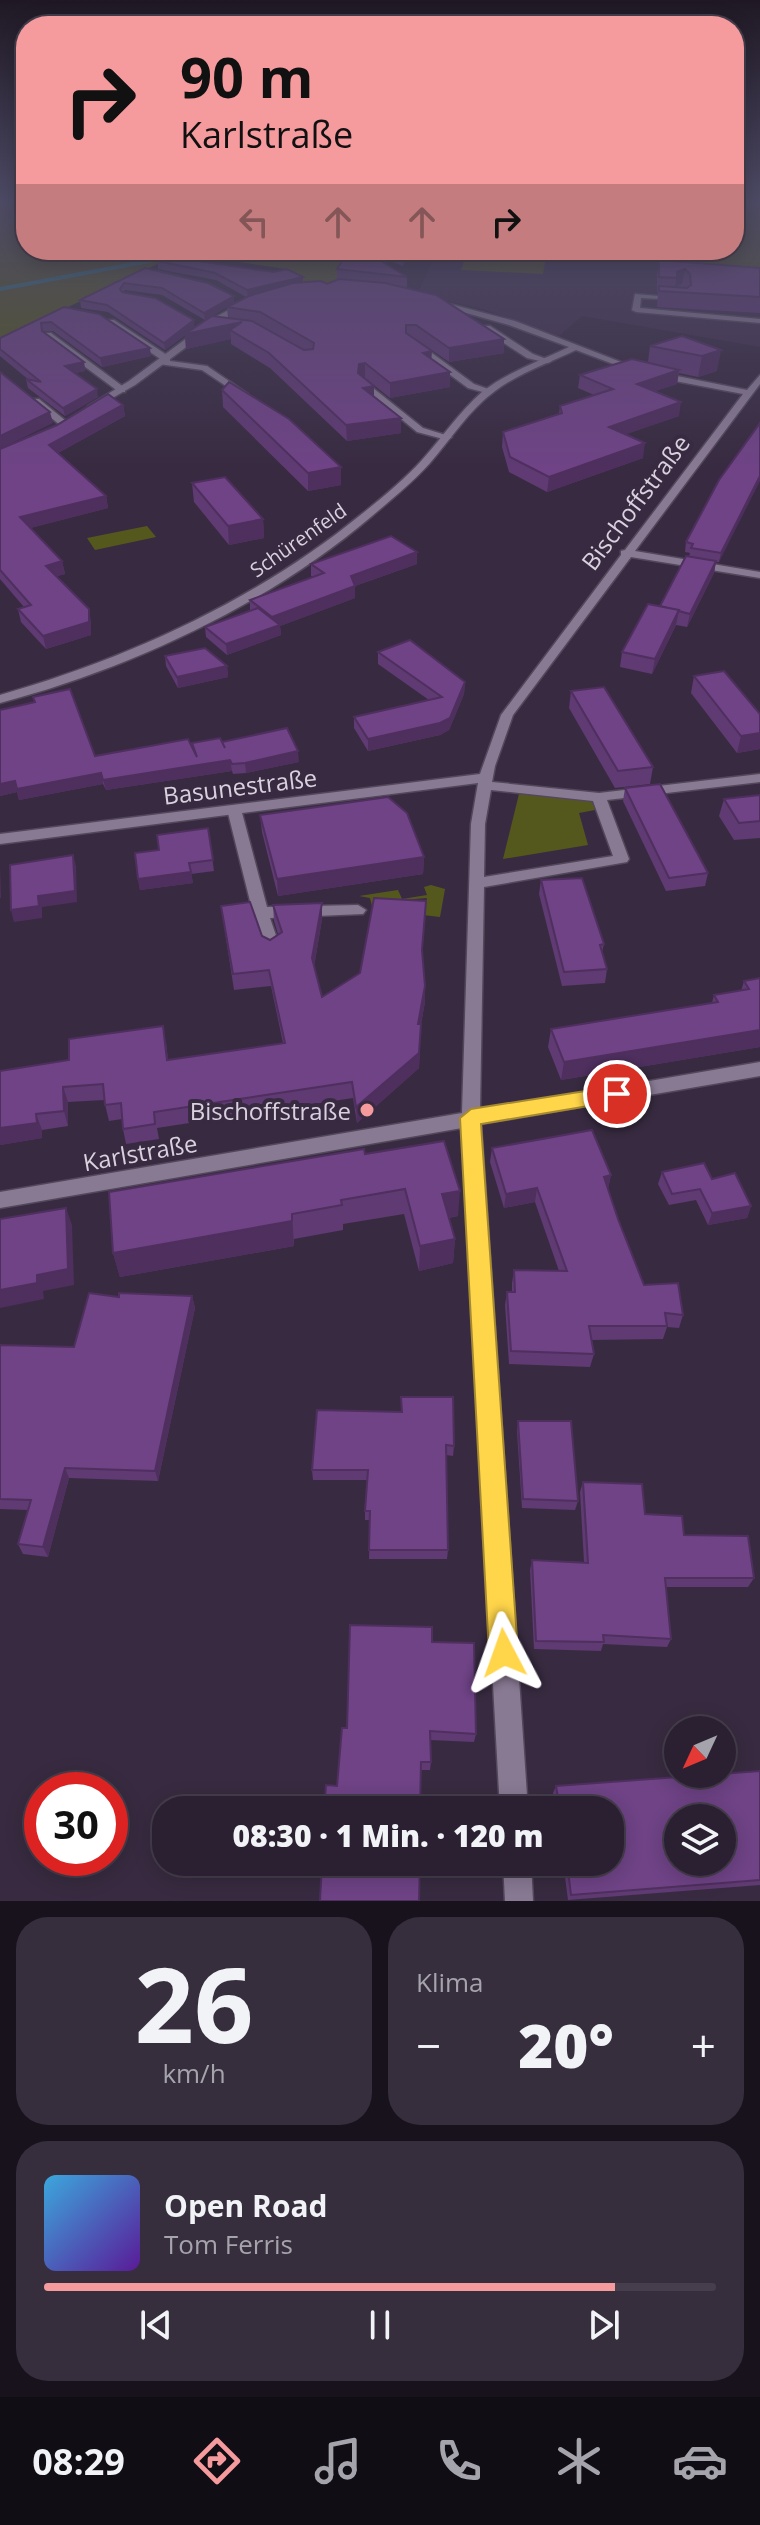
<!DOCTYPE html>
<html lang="de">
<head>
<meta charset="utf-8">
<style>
  :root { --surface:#2a2031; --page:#362d3d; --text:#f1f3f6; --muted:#a5a3ab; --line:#463e4d; --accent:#f59b9e }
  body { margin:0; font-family:"Open Sans",sans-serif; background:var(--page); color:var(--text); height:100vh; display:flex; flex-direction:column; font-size:30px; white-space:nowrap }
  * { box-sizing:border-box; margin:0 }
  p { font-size:26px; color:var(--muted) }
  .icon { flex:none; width:44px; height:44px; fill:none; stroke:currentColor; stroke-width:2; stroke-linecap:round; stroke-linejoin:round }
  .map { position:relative; height:1901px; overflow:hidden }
  .side { display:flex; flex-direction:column; gap:16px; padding:16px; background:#17121b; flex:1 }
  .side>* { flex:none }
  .hud { position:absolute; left:16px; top:16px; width:728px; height:244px; border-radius:32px; box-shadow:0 4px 20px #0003,0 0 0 2px var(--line); background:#f59b9e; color:#111; overflow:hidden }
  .needle { width:52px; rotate:226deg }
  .fabs { position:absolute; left:664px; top:1716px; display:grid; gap:16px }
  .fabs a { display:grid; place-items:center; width:72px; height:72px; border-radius:50%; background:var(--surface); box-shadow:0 4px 20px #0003,0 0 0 2px var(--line); font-size:40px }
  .speed { position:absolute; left:24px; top:1772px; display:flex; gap:16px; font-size:40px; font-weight:700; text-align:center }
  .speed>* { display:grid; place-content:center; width:104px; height:104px; border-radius:50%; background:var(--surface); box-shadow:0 4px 20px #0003,0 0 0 2px var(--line); line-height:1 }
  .speed .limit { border:12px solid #d22; background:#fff; color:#111 }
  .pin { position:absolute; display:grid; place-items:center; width:68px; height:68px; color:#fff; margin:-34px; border:4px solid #fff; border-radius:50%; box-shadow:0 2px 8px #0007 }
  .me { position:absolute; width:88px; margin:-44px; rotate:356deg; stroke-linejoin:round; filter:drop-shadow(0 0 6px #0008) }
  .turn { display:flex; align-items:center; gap:28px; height:168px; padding:0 32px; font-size:36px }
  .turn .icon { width:104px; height:104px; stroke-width:2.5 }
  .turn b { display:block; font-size:56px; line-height:68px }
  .lanes { display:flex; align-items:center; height:76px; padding:0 32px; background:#0003; justify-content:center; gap:40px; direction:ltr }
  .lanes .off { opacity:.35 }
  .big { font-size:60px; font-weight:800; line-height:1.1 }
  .side .tile { flex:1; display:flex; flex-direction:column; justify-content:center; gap:12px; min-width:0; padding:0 28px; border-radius:32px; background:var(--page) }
  .side .dial { align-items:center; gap:0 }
  .dial b { font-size:104px; line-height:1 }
  .song { display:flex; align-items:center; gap:24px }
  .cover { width:96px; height:96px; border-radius:12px; background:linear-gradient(135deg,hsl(200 70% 55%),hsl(270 70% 35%)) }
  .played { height:8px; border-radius:4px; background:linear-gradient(90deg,var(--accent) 85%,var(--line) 85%) }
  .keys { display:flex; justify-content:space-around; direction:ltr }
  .heat { display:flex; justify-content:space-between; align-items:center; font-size:44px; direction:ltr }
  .side .tiles { flex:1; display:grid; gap:16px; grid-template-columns:1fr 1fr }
  .tile:last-child { grid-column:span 2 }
  .trip { position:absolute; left:152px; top:1796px; width:472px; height:80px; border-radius:32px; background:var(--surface); box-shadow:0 4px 20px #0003,0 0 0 2px var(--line); font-weight:800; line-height:80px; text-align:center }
  .tab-bar { display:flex; height:128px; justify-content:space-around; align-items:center; background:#110d14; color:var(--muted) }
  .tab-bar .icon { width:56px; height:56px }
  .tab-bar .on { color:var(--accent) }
  .tab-bar b { font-size:36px; color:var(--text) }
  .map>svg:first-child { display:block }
  .built { fill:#42314d }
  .green { fill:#55581d }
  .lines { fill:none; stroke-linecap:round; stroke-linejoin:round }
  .stream { stroke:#31757b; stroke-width:4 }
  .lane-casing { stroke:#53485b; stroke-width:3 }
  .street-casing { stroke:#53485b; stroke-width:3 }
  .lane { fill:#897a94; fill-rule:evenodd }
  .street { fill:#897a94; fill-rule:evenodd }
  .wall { fill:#5f3a73; fill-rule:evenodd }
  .shaded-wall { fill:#4e2f5e }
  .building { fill:#6f4386; stroke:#4e2f5e; stroke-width:2; fill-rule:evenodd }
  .route { fill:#ffd54a; stroke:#a68a30; stroke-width:2 }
  .poi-dot { fill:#f59b9e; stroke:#382b41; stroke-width:3 }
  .labels { text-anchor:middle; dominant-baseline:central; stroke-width:8; stroke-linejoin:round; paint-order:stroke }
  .far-street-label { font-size:20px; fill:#d9d1df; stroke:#382b41 }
  .street-label { font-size:24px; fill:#d9d1df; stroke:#382b41 }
  .poi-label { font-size:24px; fill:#d9d1df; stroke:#382b41; text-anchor:end }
</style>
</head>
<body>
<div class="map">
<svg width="760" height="1901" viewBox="0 0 760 1901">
  <rect width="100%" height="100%" fill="#382b41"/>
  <path class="built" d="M438,250h176l146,24v73l-178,-31 -23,20 -77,-27 -65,-15z"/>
  <g class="green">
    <path d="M0,202h26v48h315l19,26 -7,9 -55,-1 -12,-15 -106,-16 -180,87z"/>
    <path d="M734,202h26v72l-146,-24h120z"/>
    <path d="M468,250h79l-4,24 -82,-4z"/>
    <path d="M147,526l9,11 -61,13 -8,-12z"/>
    <path d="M519,794l74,7 2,9 -16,3 9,32 -85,14z"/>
    <path d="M431,885l14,4 -5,28 -17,-2 4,-17 -37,3 -17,9 -3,-12 -11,-2 39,-6 4,9 25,-4 -3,-8z"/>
  </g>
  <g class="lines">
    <path class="stream" d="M0,289l208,-39"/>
    <g class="lane-casing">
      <g id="lane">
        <path d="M635,294l47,4 -4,2 -37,-2 -1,10 120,11v4l-124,-11 -4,-2z"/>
        <path d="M108,320h6l56,37v4l37,5 41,28 -7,2 -39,-26 -43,-6v-4h3l-54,-36z"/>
        <path d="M484,326h6l43,28 19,7 -4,2 -21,-5 -43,-28z"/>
        <path d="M45,333h6l74,55v4h-6l-74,-55z"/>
        <path d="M411,342h6l57,42 20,7 -4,3 -22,-6 -57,-42z"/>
        <path d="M363,380l60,48 29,9 -5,3 -30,-8 -57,-47v-4z"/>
        <path d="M33,399h6l27,22v4h-6l-27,-22z"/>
        <path d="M234,805l7,4 26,98 91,-2 8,5 -3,4 -93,4 10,29 -8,6 -6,-2 -13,-38 -26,-104z"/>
      </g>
    </g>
    <g class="street-casing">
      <g id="street">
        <path d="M431,299l84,22 124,48 -7,2 -56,-21c-27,13 -57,23 -81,41 -26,19 -44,48 -65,72 -18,20 -38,36 -58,53 -103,88 -242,153 -372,187v-8c130,-37 258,-96 363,-182 20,-16 41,-33 59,-53 20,-22 37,-48 60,-68 25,-20 58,-31 87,-45l-60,-22 -78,-22z"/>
        <path d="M243,302l7,2 -30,18 -85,63 -40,23 -7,-2 41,-25 85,-63z"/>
        <path d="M657,372l90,18 13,-15v9l-125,167 125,21v6l-129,-21 -118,158 -18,51 -3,16 107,11 161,-19v8l-153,18 22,59 -2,3 -143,25 -4,223 280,-48v14l-279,48 47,686h-28l-38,-682 -462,80v-16l462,-79 9,-289 7,-41 -478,61v-10l480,-60 21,-59 120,-160v-4l4,-1 118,-156 -89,-17v-4zM491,790l102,11 20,55 -129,21 1,-53z"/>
        <path d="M503,1862h28l2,39h-28z"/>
      </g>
    </g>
    <use href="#lane" class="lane"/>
    <use href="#street" class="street"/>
  </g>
  <g class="wall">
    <path d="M349,250h63l-9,16 -15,-6 -2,4 21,13v11l97,51v14l-55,9 -33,-23h-2l17,20 19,13v15l-60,11 -25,-20 9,18 27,22v15l-54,8 -77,-73 -39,-24v-5l-45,10 -1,-14 -20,15 -57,-38 -27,-4 -1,-8 65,-32 89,35 -22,13 16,2 -1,-11 19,-10 -30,-17 -58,-11v-8l145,16v5l24,2 10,-4v-11zM125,290l37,5 43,25 -11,7 -71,-35z"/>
    <path d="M659,260l101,8v45l-103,-6 1,-15h-1v-17z"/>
    <path d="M64,307l87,49 -49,11 -49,-36h-10l41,31 1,9 -10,2 23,24 -33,19 -37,-28 -2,-9 3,1 -29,-24v-18z"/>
    <path d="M682,336l35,35 -19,6 -19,-4 -2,11 -22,7 24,25 -53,18 17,24 -96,34 -38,-20 -7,-25 1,-15 56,-18 1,-8 34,-11 -16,-7 2,-13 68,-13 2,-16z"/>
    <path d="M222,390l119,77v18l-33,6 -85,-84z"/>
    <path d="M123,405l2,11 -67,37 48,43 2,12 -78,20 32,33 3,13 -8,2 34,46v13l-45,14 -25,-27 -3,-13 6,-2 -24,-28v-130z"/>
    <path d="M760,423l-41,139h-3l-2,11 -27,54 -11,-2 -24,49 -32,-7 2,-15 38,-46 29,-50 1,-3 -5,-1 1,-10z"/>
    <path d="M192,483l71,36 1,19 -35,7 -35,-43z"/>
    <path d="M311,564h106l-62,22v12l-75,28 1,9 -54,20 -21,-18 -1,-10 45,-17v-10l63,-23 -2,-1z"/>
    <path d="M378,652l87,30 -1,12 -15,36 -9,5 -72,16 -14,-23v-11l75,-17 -51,-36z"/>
    <path d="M165,656l62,10 1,11 -50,11 -12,-22z"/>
    <path d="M694,676l66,38v35l-23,4 -46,-60z"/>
    <path d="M571,691l82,76 -3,17 -35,4 -46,-80z"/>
    <path d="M0,710l95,46 98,-7 -1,-6 30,-1 77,20 -53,11 -13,1 -1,-3 -126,19 -3,-6 -84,16 -2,-8 -17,4z"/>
    <path d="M625,788l83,85 -3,13 -39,5 -43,-90z"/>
    <path d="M760,795v43l-26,2 -15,-24 5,-17z"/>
    <path d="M260,815l164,42 -1,17 -145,22 -16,-64z"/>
    <path d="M208,828l6,43 -23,3 2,9 -53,7 -2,-11 21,-29z"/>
    <path d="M541,880l63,64 -2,8 5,17 -2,14 -43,3 -23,-92z"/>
    <path d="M322,903v16l-8,48 8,30 38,-24 65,-57 -3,38 3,48 -4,22 -2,44 -62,55 -4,-25 -196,30 2,11 -33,5 -3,-15 -1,-10 -13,2 -5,-21 -36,2v24l-26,4v8l-42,7 69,-85 97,-18 2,18 115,-17 -12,-57 -37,4 -13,-84 41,30 8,4 8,-6 -4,-13 -1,-16z"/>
    <path d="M760,978v69l-199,33 -13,-33 3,-18 161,-26 2,-8 27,-4 3,-10z"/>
    <path d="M492,1148l119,27 -3,13 10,31 26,66 39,30 -4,13 -12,-1 -4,12 -72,1 3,14 -4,13 -81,-3 -4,-59 2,-13h5v-9l2,-13 45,1 -24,-69 -31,6 -14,-46z"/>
    <path d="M365,1154l93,62 -9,2 6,21 -2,24 -34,8 -15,-57 -61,10v6l-49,9v7l-174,31 -7,-24z"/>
    <path d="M662,1172l50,7 39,27 -4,12 -39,7 -12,-25 -27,5 -11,-21z"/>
    <path d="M192,1296l3,12 -37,173 -89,-3 -21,79 -25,-3 -5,-10 10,-34 -28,-1v-164l74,2 45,-50z"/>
    <path d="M317,1410l137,36 -1,10 -7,-1 2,95 -1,9h-78l1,-39h-5v-9l2,-31h-54l-1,-10z"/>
    <path d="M518,1421l60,80 -3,9 -53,-2 -5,-77z"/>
    <path d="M583,1482l101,53 70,43 -6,9h-82l5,52 -4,8 -64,-3 -2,7 -67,-2 -4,-79 2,-10 52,2 -4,-70z"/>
    <path d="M432,1642l44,92 -2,8 -44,-2 1,22 -1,8h-9l-84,16 10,-58z"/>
    <path d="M760,1771v114l-192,15 -5,-38h47v-52h-54l-3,-17 3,-7z"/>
  </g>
  <g class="shaded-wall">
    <path d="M387,250l1,10 -7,13v-12z"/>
    <path d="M406,250h6l-9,16v-12z"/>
    <path d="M685,269l-3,15 -7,3 2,-15z"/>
    <path d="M303,277v8l-55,13 -1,-8z"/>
    <path d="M234,296v7l-29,17 -1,-7z"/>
    <path d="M194,320v7l48,-5 -12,8 1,9 -45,10 -1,-14 -20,15 -1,-7z"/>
    <path d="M504,339v14l-55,9v-14z"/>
    <path d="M150,348l1,8 -49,11 -2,-9z"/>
    <path d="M721,350l-4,21 -19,6 4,-21z"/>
    <path d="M432,351l-1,14 -8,-12z"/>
    <path d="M84,362l1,9 -18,4 -2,-9z"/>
    <path d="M365,363v15l-7,-5 1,-9z"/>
    <path d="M679,370l-2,14 -42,13 2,-13z"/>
    <path d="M450,372v15l-60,11v-15z"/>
    <path d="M374,386v15l-11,-13z"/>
    <path d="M97,389l1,8 -33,19 -2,-8z"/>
    <path d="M681,402l-2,14 -72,25 2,-14z"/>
    <path d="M123,405l2,11 -73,40 -3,-11z"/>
    <path d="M50,412l3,11 -53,26v-13z"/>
    <path d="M401,418v15l-54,8 -1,-16z"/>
    <path d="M645,443l-2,15 -96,34 2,-15z"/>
    <path d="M341,467v18l-33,6v-18z"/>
    <path d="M760,476v5l-41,81 2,-9z"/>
    <path d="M106,496l2,12 -85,22 -3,-13z"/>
    <path d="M263,519l1,19 -35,7 -1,-19z"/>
    <path d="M417,552v12l-62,22v12l-75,28 1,9 -54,20 -1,-11 46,-17v-10l79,-41z"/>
    <path d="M62,561l3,13 -16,4 -3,-12z"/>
    <path d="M716,561l-2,12 -27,54 3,-13z"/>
    <path d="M89,609l2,13v13l-45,14 -3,-13z"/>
    <path d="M679,610l-3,15 -24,49 3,-15z"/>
    <path d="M227,666l1,11 -50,11 -1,-11z"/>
    <path d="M465,682l-1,12 -15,36 -9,5 -72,16v-12z"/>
    <path d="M760,733v16l-23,4 4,-17z"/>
    <path d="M298,751l1,11 -53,11 -1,-10z"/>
    <path d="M230,760l2,11 -126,19 -3,-10z"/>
    <path d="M101,773l2,11 -84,16 -2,-8 -17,4v-12l15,-3z"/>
    <path d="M73,855l3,11 1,36 -35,5v11l-28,4 -3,-12 27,-14z"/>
    <path d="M424,857l-1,17 -145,22 -1,-17z"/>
    <path d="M0,866l1,32h-1z"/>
    <path d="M191,872l2,11 -53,7 -2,-11z"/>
    <path d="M322,903v16l-9,55 -1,-16z"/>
    <path d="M425,986v16l-7,37v-15z"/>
    <path d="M421,1024l-2,44 -62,55 -1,-16z"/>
    <path d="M760,1030v17l-199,33 3,-18z"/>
    <path d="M63,1087l5,15v24l-4,-15z"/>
    <path d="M36,1114l6,16v8l-42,7v-17z"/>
    <path d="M611,1175l-3,15 -4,-13z"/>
    <path d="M537,1188l-2,14 -31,6 2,-14z"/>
    <path d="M460,1191l-2,25 -17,3 1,-25z"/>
    <path d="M751,1206l-4,12 -39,7 4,-12z"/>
    <path d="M66,1208l6,17 2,60 -31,6 1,8 -44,9v-18l37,-15z"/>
    <path d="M292,1214l2,32 -174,31 -7,-24z"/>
    <path d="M455,1239l-2,24 -34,8 1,-25z"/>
    <path d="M192,1296l3,12 -37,173 -3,-10z"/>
    <path d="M65,1468l4,10 -21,79 -5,-10z"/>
  </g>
  <g class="building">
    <path d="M349,250h38l-6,11 26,16 -70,-8z"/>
    <path d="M393,250h13l-3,4z"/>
    <path d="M170,257l104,15 13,-3 16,8 -56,13 -32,-17 -57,-12z"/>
    <path d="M659,260l101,8v29l-101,-6v-5l28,2 4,-3 -1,-11 -5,-5 -8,3v6l-18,-1z"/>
    <path d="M145,268l63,15 26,13 -30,17 -42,-25 -38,-5 -4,6 2,3 33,6 39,22 -30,23 -57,-38 -27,-5z"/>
    <path d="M339,279l46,4 51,12 68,44 -55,9 -33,-23h-10v8l26,18 -9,2 27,19 -60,11 -25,-20 -6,1 -1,9 16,13 -11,2 38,30 -55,7 -77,-72 -39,-23 12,-8 -57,12 27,-18 40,5 52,29 9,-1 1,-6 -54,-31 -33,-5 22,-11 44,-13 28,-2 6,3z"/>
    <path d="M64,307l35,7 51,34 -50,10 -49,-36 -10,1 1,8 42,31 -19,4 32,23 -34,19 -37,-29 15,3 -41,-33v-11z"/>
    <path d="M682,336l39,14 -19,6 -52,-10z"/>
    <path d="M632,359l47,11 -42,14 44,18 -72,25 36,16 -96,34 -39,-20 -7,-25 59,-19 -2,-7 53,-17 -33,-14z"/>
    <path d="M0,372l50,40 -50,24z"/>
    <path d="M229,382l60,37 52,48 -33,6 -86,-83z"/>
    <path d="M108,394l15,11 -74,40 57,51 -86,21 42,44 -16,5 43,43v13l-46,14 -25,-27 13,-4 -31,-35v-121l57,-24z"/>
    <path d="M760,423v53l-39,77 -30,-5 2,-4 -7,-2 33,-62z"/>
    <path d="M225,477l38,42 -35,7 -36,-43z"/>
    <path d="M391,536l26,16 -66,24 4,10 -83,31 -22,-17 74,-27 -13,-9z"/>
    <path d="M686,556l30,5 -26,53 -30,-8z"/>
    <path d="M648,604l31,6 -24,49 -33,-7z"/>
    <path d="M258,608l22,17 -54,19 -21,-17z"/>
    <path d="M410,640l55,42 -15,36 -10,5 -72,16 -14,-22 88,-20 -64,-45z"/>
    <path d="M205,648l22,18 -50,11 -12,-21z"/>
    <path d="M724,671l36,43v19l-19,3 -47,-60z"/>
    <path d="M604,687l49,80 -35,4 -47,-80z"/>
    <path d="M70,689l25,67 93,-17 9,18 -5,-14 28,-5 5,10 -3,-6 65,-14 11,23 -53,12 -13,1 -2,-4 -127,20 -2,-7 -84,16 -2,-8 -15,3v-74l35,-8 -2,-5z"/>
    <path d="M660,784l48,89 -39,5 -44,-90z"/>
    <path d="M760,795v26l-21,2 -15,-24z"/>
    <path d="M388,797l19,16 17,44 -147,22 -17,-64z"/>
    <path d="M208,828l5,32 -24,3 2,9 -53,7 -3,-26 24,-3 -2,-15z"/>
    <path d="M73,855l2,36 -37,5 1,10 -28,4 -1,-45z"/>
    <path d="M582,878l22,66 -4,1 7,24 -43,3 -23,-92z"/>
    <path d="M374,898l52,3 -4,49 3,36 -7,38h3l-2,29 -63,54 -4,-25 -198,30 1,12 -32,5 -2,-26 -16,2 -2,-21 -40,3 1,24 -28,3 1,9 -37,5v-57l69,-11v-21l94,-13 4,34 118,-17 -16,-73 -36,4 -12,-68 29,-4 12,34 8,4 12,-8 -9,-27 49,-2 -10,55 10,39 38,-24z"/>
    <path d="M760,978v52l-196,32 -13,-33 167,-27 -4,-7 35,-6 -5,-8z"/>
    <path d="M592,1130l19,45 -7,2 14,42 26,66 34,-2 5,32 -18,-2 2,13h-78l5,28 -83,-3 -4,-59h8l-1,-22 53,1 -30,-83 -31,6 -14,-46z"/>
    <path d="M444,1141l16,50 -18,3 13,45 -35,7 -15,-57 -64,11 1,5 -50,9v7l-179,32 -4,-61 255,-43 1,5z"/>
    <path d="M704,1163l8,16 23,-6 16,33 -39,7 -12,-24 -28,5 -10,-22z"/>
    <path d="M66,1208l2,61 -31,6v8l-37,7v-71z"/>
    <path d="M89,1293l30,4v-4l73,3 -37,175 -90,-3 -22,79 -25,-3 13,-44 -31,-1v-154l74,2z"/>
    <path d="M401,1397h52l1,49 -8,-1 2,105h-79l1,-39h-5l3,-41h-56l5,-60 85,2z"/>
    <path d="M518,1421h53l7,80 -55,-2z"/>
    <path d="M583,1482l59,2 3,30 37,2 2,19 64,1 6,42h-89l6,61 -68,-4 1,7 -68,-1 -4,-81 56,3z"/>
    <path d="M350,1625l82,2v15l42,1 2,91 -46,-3 1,31h-10l-1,48h-96l2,-25 11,1 5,-58h5z"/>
    <path d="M760,1771v109l-189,15 -4,-33h43v-52h-50l-4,-24zM678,1818h44v44h-44z"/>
    <path d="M322,1862h98l-1,39h-99z"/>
  </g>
  <linearGradient id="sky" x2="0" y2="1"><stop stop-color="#1f1824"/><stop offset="0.43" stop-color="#4d4a65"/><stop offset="1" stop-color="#4d4a65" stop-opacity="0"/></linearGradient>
  <rect width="760" height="468" fill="url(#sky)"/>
  <path class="route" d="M617,1086l7,2 3,6 -3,6 -143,24 37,529 -4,10 -10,4 -10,-4 -5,-10 -29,-535 11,-9z"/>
  <circle class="poi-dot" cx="367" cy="1110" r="8"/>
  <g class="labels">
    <g class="far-street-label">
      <text transform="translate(298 540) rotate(-35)">Schürenfeld</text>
    </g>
    <g class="street-label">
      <text transform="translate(635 502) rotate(-53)">Bischoffstraße</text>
      <text transform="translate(240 786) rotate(-7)">Basunestraße</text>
      <text transform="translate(140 1152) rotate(-10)">Karlstraße</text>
    </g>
    <g class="poi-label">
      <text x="351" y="1110">Bischoffstraße</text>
    </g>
  </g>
</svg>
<div class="fabs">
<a><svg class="needle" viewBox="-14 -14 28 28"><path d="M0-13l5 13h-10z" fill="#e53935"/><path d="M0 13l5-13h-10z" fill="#a5a3ab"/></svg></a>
<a><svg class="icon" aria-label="layers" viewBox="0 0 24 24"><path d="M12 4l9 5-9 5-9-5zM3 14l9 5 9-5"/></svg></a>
</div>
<div class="speed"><div class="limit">30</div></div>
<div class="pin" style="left:617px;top:1094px;background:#d93025"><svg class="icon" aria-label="arrive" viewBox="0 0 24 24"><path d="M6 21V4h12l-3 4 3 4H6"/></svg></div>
<svg class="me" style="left:504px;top:1653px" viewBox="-20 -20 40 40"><path d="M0-17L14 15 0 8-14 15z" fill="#ffd54a" stroke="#fff" stroke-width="4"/></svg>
<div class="trip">08:30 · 1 Min. · 120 m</div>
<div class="hud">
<div class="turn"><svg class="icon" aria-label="right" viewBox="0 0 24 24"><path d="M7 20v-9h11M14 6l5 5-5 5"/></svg><div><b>90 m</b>Karlstraße</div></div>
<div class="lanes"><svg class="icon off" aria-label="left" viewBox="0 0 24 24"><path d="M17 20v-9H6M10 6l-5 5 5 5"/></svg><svg class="icon off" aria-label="ahead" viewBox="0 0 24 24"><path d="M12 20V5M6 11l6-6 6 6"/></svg><svg class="icon off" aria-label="ahead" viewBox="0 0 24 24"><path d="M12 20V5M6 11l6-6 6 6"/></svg><svg class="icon" aria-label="right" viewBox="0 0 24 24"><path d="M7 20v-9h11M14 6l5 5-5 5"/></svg></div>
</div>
</div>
<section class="side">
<div class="tiles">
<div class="tile dial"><b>26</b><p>km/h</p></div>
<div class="tile"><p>Klima</p>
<div class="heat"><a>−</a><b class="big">20°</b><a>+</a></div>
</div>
<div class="tile">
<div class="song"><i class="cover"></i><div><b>Open Road</b><p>Tom Ferris</p></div></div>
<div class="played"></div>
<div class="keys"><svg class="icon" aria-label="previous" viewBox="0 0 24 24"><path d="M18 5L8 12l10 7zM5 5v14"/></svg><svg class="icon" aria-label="pause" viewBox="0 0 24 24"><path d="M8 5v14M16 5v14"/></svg><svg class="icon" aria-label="next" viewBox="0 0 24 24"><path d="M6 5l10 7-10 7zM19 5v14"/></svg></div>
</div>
</div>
</section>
<nav class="tab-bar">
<b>08:29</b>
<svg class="icon on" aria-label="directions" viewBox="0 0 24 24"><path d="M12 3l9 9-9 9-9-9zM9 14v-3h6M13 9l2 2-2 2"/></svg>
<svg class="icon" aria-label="music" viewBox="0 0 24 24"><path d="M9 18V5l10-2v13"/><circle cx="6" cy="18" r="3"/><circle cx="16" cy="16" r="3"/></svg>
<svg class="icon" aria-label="phone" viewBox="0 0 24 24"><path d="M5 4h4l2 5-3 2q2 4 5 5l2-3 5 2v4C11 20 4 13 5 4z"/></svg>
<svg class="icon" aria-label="climate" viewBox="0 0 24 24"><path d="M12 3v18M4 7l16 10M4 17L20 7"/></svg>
<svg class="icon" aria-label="car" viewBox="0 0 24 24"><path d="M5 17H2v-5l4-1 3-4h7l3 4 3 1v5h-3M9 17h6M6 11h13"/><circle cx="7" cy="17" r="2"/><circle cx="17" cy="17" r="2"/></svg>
</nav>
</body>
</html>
